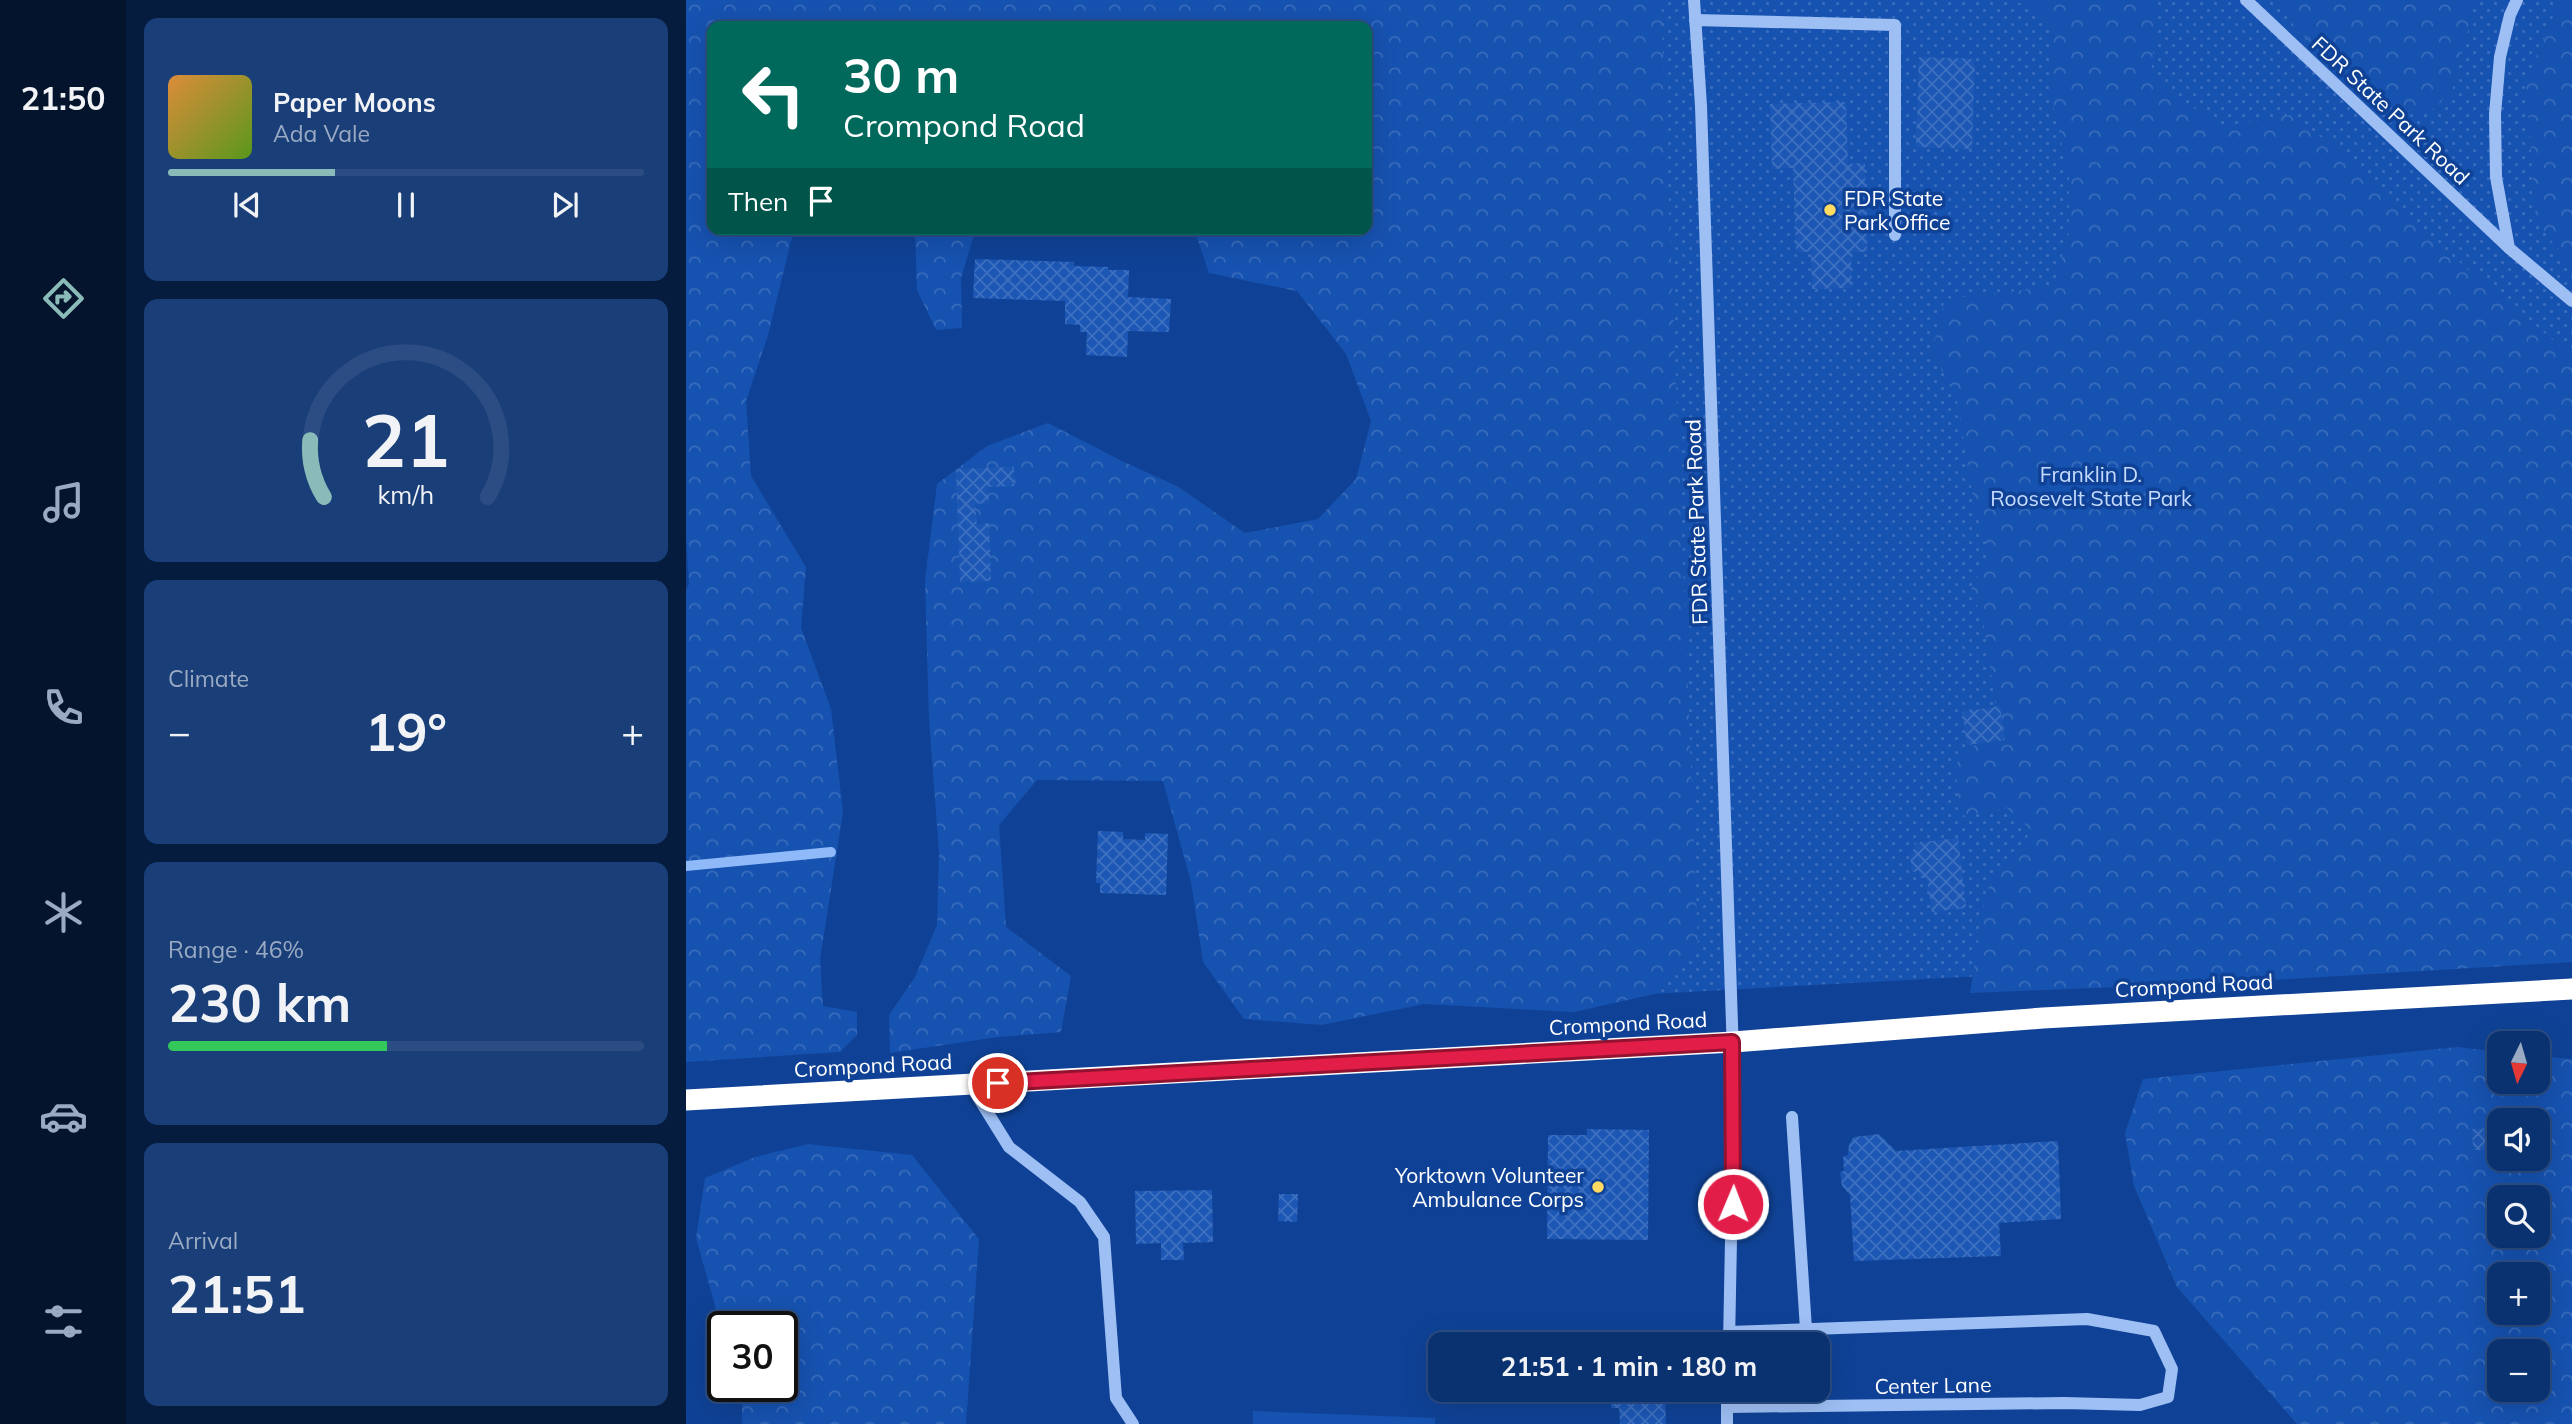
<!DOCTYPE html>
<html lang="en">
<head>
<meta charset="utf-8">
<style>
  :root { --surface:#0b3270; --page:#193e78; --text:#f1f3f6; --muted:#9aaac3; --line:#2b4d83; --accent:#8bbbb9 }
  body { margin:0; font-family:Mulish,sans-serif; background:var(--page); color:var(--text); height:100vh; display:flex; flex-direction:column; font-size:26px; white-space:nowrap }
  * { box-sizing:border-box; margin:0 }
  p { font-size:23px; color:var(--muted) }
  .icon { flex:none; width:38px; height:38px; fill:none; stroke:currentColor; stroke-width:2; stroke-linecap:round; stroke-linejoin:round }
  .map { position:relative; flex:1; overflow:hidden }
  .panel { display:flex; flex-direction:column; gap:18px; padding:18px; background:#061c3e; width:560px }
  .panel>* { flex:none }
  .banner { position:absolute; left:21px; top:21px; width:665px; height:214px; border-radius:14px; box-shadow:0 7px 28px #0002,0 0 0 2px var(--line); background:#00695c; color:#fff; overflow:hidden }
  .needle { width:46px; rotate:185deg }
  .tools { position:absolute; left:1801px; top:1031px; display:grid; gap:14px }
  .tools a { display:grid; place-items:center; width:63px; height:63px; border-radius:14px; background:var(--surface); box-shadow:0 7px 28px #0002,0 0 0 2px var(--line); font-size:35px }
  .speed { position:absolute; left:21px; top:1311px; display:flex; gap:14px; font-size:35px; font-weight:700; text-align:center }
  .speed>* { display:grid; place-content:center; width:91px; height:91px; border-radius:50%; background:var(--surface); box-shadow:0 7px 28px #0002,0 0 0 2px var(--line); line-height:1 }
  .speed .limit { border:4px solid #111; border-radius:10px; background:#fff; color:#111 }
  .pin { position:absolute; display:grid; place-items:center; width:60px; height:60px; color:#fff; margin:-30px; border:4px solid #fff; border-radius:50%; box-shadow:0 2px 7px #0007 }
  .me { position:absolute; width:77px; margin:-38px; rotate:1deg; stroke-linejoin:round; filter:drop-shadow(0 0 5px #0008) }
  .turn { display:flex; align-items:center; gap:24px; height:147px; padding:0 21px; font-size:32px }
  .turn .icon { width:91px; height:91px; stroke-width:2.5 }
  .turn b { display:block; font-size:49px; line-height:60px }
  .then { display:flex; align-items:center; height:66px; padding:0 21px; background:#0003; gap:14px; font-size:26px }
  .big { font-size:52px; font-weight:700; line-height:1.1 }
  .panel .tile { flex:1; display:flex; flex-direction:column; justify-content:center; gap:10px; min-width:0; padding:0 24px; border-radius:14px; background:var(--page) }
  .panel .dial { align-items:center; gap:0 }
  .dial svg { height:182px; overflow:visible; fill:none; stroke:var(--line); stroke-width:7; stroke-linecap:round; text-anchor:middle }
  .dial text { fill:var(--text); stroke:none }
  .song { display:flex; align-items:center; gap:21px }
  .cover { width:84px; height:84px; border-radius:10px; background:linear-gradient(135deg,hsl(30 70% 55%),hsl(90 70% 35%)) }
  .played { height:7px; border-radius:4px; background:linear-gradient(90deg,var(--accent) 35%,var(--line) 35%) }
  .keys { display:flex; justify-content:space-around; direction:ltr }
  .heat { display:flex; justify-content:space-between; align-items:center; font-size:38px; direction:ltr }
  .charge { height:10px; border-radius:5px; background:linear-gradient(90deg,#34c759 46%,var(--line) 0) }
  .trip { position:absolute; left:742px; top:1332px; width:402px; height:70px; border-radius:14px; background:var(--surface); box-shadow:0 7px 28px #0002,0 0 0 2px var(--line); font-weight:700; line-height:70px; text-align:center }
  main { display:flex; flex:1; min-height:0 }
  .tabs { display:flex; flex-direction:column; width:126px; justify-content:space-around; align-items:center; background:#04142d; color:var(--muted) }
  .tabs .icon { width:49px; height:49px }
  .tabs .on { color:var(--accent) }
  .tabs b { font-size:32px; color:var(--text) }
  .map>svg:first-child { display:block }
  .grass { fill:url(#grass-dots) }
  .forest { fill:url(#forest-crowns); fill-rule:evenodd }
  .pitch { fill:#1652b0 }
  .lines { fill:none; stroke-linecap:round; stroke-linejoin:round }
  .stream { stroke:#8fb9f8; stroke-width:10 }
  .building { fill:url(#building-cross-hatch) }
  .minor { stroke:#9ebff4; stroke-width:12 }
  .highway { stroke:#fff; stroke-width:21 }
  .route-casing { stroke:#92132f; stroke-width:18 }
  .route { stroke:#e11d48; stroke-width:12 }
  .poi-dot { fill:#ffdb61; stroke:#0f4296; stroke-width:2.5 }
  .labels { text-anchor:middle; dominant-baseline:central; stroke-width:7; stroke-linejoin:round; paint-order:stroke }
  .street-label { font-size:21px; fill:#fff; stroke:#0f4296 }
  .poi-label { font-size:21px; fill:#fff; stroke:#0f4296; text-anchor:start }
  .park-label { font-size:21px; fill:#c6dcfe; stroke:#0f4296 }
</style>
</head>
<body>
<main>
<nav class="tabs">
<b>21:50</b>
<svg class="icon on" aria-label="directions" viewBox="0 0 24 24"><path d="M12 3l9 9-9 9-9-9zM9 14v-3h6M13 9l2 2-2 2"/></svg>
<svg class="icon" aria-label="music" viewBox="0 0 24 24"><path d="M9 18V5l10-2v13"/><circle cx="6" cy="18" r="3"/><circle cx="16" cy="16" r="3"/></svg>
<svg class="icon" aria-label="phone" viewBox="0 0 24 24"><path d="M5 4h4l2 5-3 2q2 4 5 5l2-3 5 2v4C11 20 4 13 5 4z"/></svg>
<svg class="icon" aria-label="climate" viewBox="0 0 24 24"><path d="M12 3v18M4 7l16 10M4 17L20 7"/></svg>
<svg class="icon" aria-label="car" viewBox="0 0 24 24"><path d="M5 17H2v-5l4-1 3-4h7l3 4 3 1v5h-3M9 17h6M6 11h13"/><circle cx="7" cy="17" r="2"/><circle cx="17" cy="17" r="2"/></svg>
<svg class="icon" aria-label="filters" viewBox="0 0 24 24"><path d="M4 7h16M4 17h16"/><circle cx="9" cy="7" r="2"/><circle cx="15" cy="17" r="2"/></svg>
</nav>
<section class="panel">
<div class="tile">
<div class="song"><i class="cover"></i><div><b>Paper Moons</b><p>Ada Vale</p></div></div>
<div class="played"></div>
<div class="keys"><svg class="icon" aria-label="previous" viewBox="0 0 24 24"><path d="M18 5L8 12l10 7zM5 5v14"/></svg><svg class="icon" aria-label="pause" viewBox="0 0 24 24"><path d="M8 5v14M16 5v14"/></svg><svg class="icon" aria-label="next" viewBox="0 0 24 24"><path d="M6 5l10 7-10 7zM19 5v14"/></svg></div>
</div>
<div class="tile dial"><svg viewBox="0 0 100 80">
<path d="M14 69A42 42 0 1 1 86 69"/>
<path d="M14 69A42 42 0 0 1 8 44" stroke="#8bbbb9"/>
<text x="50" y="56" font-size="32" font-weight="700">21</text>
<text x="50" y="72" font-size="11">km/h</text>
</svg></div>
<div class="tile"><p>Climate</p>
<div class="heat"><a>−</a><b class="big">19°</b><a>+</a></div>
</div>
<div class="tile"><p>Range · 46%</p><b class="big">230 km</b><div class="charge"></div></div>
<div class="tile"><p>Arrival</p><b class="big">21:51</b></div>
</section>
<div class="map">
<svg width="1886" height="1424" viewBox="0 0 1886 1424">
  <defs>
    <pattern id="grass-dots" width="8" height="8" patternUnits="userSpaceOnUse" patternTransform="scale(1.75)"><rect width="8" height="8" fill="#1652b0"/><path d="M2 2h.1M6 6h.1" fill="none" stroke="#396cbc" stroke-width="1.8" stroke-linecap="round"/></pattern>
    <pattern id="forest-crowns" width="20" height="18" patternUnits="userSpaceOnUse" patternTransform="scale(1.75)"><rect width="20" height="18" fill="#1652b0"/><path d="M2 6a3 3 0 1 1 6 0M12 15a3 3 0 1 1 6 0" fill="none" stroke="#396cbc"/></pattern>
    <pattern id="building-cross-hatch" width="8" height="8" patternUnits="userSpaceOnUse" patternTransform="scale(1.75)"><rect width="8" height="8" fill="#1c57b5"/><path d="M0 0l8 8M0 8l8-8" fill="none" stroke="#3e70c0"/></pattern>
  </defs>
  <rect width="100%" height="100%" fill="#0f4296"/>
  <path class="grass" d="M901,0h985v944l-939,51z"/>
  <g class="forest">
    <path d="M0,0h975l37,946 -39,47 -85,19 -150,-8 -102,21 -78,-6 -41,-57 -12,-80 -28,-101 -126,-1 -38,45 7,102 65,49 -10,56 -63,5 -108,16 -1,-38 26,-38 22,-52 2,-72 -10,-134 -4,-138 12,-97 50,-38 61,-23 74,38 55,25 68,47 73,-14 38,-40 15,-58 -25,-67 -49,-63 -88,-18 -15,-44h173v-203h-655v203h82l-26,106 -22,66 5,75 55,91 -5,61 30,81 12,103 -23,148 3,46 34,6v23l-17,17 -154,10v-472l3,-6 -3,-48z"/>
    <path d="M1297,0h174l-6,77 69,50 70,-12 67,48 76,77 139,116v606l-350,21 -252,10 16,-102 46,-60 -25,-23 -46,8 -6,-51 43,-42 -14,-97 -13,-39 18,-30 -15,-53 -17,-104 -25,-49 13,-52 108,-12 16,-55v-55l-20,-90 4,-62 -22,-21z"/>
    <path d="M1595,0h190l1,15 -20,76 -24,23 -44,-9 -89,-76z"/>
    <path d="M1874,0h12v267l-36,-46 -10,-140z"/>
    <path d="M229,229h71l-12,6 -13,43 1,50 -26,2 -19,-40z"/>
    <path d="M1771,1047l42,5v30h39v-26l34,3v365h-275l-120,-137 -43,-101 -9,-53 18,-54zM1813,1120h39v38h-39zM1813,1197h39v39h-39zM1813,1274h39v38h-39zM1813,1351h39v39h-39z"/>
    <path d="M122,1144l104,11 67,84 -13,185h-224v-22l-5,-16h45v-60h-59v8l-27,-96 9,-60 50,-21z"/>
  </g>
  <path class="pitch" d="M567,1411l182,7v6h-182z"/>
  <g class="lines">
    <path class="stream" d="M0,866l145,-14"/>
  </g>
  <g class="building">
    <path d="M1233,57l56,2 -3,90 -56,-2z"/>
    <path d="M1160,102l2,62 17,-1 2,89h-16l1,36 -40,1 -1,-37h-15l-3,-84 -21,1 -2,-65z"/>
    <path d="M289,259l99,3v4l34,1v3h21l-1,27 43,2 -2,33 -41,-1 -1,26 -41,-2 1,-23h-7v-7l-15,-1v-23l-92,-3z"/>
    <path d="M328,467v19l-26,1 1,16 -14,1 2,21 12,-2 2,58 -31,1 -4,-113z"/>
    <path d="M1314,706l5,34 -38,5 -5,-33z"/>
    <path d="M412,831l25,1v7l22,1v-7l23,1 -2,61 -66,-2v-10h-4z"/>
    <path d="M1272,838l8,70 -34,4 -5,-34h-7l-1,-7 -7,1 -2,-18 5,-1 -1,-10z"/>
    <path d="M1813,1128v22h-26l-1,-21z"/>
    <path d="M901,1129l62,1 -1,110 -101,-1 1,-104h39z"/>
    <path d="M1193,1134l17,17 162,-10 3,78 -62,4 2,33 -147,5 -4,-66 -8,-9 -2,-14 4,-1 -1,-14 5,-2 1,-11 5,-7z"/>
    <path d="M526,1190l1,52 -30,1 1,17h-23v-17l-25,1 -1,-53z"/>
    <path d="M593,1194h19l-1,28 -19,-1z"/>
    <path d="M925,1390h54l1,34h-46l-1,-16h-8z"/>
  </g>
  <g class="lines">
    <g class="minor">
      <path d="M1008,0l7,106 33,977 -5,261"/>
      <path d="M1560,0l263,248"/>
      <path d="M1831,0l-7,15 -10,42 -5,57 1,63 13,71 63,53"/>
      <path d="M1009,20l200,5v210"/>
      <path d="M284,1084l39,63 71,55 24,35 12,161 17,26"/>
      <path d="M1106,1117l14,212"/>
      <path d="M1041,1407l337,-4 76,2 28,-8 4,-28 -18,-38 -67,-12 -358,13"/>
      <path d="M1041,1424v-34"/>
    </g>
    <path class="highway" d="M0,1100l1047,-58 310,-24 529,-29"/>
  </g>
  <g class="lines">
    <g class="route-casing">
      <path id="route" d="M312,1083l734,-41 1,162"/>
    </g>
    <use href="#route" class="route"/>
  </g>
  <g class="poi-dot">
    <circle cx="1144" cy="210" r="7"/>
    <circle cx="912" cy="1187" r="7"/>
  </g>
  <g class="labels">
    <g class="street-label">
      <text transform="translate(1705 110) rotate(43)">FDR State Park Road</text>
      <text transform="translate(1010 522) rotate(-92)">FDR State Park Road</text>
      <text transform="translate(1508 985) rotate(-3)">Crompond Road</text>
      <text transform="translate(942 1023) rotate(-3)">Crompond Road</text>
      <text transform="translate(187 1065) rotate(-3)">Crompond Road</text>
      <text transform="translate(1247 1385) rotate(-1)">Center Lane</text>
    </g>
    <g class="poi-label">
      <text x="1158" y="198">FDR State<tspan x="1158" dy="24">Park Office</tspan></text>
      <text x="898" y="1175" text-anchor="end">Yorktown Volunteer<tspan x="898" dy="24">Ambulance Corps</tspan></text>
    </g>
    <g class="park-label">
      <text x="1405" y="474">Franklin D.<tspan x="1405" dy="24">Roosevelt State Park</tspan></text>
    </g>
  </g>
</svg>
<div class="tools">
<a><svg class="needle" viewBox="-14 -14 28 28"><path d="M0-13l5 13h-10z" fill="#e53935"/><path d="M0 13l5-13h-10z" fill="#9aaac3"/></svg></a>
<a><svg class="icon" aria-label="sound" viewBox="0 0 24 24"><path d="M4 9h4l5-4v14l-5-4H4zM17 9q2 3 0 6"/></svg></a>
<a><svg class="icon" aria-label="search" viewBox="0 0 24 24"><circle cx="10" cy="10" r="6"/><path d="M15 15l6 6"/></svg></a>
<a>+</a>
<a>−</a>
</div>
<div class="speed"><div class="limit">30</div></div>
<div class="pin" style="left:312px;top:1083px;background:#d93025"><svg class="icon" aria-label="arrive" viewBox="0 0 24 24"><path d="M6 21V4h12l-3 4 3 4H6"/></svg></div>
<svg class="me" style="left:1047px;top:1204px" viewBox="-20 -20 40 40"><circle r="17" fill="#e11d48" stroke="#fff" stroke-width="3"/><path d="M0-11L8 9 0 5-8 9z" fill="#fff"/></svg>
<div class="trip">21:51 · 1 min · 180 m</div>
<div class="banner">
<div class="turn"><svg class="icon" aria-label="left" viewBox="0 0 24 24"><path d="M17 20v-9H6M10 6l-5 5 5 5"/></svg><div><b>30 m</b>Crompond Road</div></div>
<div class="then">Then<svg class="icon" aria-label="arrive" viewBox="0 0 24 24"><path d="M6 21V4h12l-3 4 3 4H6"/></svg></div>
</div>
</div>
</main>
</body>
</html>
